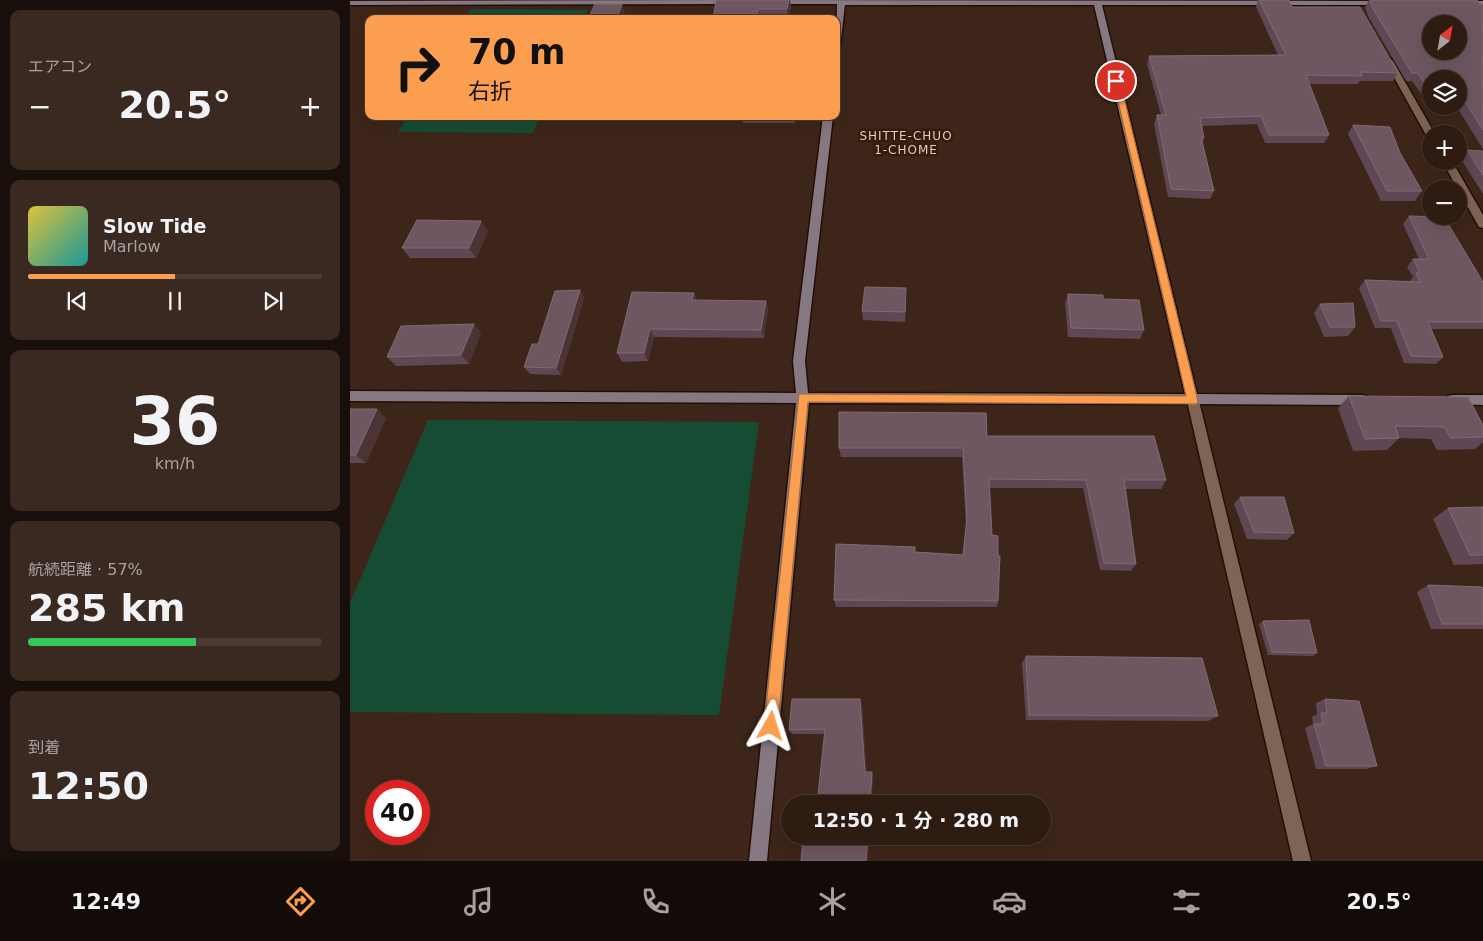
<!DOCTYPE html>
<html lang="ja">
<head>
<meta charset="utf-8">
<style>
  :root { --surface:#2e1c13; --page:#3a2921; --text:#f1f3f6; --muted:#a7a1a0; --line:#493a33; --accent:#fb9e50 }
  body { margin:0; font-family:"DejaVu Sans","Noto Sans JP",sans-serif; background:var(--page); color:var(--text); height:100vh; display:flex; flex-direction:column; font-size:19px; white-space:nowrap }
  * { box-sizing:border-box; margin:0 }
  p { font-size:16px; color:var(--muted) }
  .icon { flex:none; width:28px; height:28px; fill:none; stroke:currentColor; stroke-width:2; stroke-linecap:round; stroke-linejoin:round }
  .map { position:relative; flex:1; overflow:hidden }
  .details { display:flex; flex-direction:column; gap:10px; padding:10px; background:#190f0a; width:350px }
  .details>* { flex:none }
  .hud { position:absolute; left:15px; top:15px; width:475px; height:105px; border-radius:10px; box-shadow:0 5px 20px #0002,0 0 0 1px var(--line); background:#fb9e50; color:#111; overflow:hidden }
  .needle { width:32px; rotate:31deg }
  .buttons { position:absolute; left:1072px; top:15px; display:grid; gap:10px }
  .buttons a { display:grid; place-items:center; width:45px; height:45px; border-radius:50%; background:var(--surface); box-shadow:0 5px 20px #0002,0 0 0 1px var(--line); font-size:25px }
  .speed { position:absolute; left:15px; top:780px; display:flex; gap:10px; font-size:25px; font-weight:700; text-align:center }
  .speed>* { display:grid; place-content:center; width:65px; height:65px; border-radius:50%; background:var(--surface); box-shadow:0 5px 20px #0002,0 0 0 1px var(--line); line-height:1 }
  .speed .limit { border:8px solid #d22; background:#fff; color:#111 }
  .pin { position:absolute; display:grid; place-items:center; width:42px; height:42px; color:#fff; margin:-21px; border:2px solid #fff; border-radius:50%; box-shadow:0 1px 5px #0007 }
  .me { position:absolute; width:55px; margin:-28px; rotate:6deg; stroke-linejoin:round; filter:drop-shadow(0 0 4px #0008) }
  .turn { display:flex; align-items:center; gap:18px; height:105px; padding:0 20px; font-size:22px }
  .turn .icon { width:65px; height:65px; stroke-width:2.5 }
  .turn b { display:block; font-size:35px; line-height:42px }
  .big { font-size:38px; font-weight:700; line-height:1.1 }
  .details .widget { flex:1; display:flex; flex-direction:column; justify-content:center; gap:8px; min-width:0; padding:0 18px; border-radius:10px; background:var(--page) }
  .details .dial { align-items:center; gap:0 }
  .dial b { font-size:65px; line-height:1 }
  .song { display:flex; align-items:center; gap:15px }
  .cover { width:60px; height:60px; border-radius:8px; background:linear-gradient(135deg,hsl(50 70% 55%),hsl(180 70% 35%)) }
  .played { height:5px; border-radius:2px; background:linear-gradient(90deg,var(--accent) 50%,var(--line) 50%) }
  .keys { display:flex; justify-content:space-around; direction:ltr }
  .heat { display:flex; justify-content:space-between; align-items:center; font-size:28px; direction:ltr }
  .charge { height:8px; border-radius:4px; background:linear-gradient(90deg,#34c759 57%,var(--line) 0) }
  .trip { position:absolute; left:431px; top:795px; width:270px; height:50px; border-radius:25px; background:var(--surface); box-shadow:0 5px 20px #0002,0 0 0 1px var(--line); font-weight:700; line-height:50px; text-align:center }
  .tabs { display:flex; height:80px; justify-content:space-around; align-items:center; background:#120b08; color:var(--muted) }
  .tabs .icon { width:35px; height:35px }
  .tabs .selected { color:var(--accent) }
  .tabs b { font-size:22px; color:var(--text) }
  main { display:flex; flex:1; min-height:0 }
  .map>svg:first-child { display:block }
  .green { fill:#174c34 }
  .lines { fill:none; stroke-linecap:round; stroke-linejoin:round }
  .street-casing { stroke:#230e03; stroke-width:3 }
  .secondary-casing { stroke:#230e03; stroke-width:3 }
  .street { fill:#7e6455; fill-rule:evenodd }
  .secondary { fill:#867883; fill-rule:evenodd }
  .wall { fill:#5f4753 }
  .shaded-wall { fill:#4b3336 }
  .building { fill:#6e5761; stroke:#816b72; fill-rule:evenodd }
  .route { fill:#fb9e50; stroke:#a36734 }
  .labels { text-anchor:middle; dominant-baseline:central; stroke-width:5; stroke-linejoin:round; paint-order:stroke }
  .far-neighbourhood-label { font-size:12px; letter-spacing:1px; fill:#e9caba; stroke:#321c0f }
</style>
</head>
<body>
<main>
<section class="details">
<div class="widget"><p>エアコン</p>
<div class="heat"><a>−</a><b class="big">20.5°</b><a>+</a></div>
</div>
<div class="widget">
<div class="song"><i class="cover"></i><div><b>Slow Tide</b><p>Marlow</p></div></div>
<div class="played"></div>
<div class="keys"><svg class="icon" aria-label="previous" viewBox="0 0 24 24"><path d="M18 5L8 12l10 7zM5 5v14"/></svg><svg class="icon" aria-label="pause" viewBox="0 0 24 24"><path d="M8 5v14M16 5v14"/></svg><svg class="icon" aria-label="next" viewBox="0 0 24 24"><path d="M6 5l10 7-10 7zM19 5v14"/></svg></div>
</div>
<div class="widget dial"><b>36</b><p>km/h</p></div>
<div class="widget"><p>航続距離 · 57%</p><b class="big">285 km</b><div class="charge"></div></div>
<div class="widget"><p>到着</p><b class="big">12:50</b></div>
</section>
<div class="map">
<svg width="1133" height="861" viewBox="0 0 1133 861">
  <rect width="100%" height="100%" fill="#3d2619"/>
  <g class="green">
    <path d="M121,9l117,1 -4,9h-118z"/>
    <path d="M57,116h134l-8,17 -135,-1z"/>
    <path d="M78,420l331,2 -40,293 -369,-3v-109z"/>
  </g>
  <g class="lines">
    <g class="street-casing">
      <g id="street">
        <path d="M1039,58l4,3 42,73h-4v4l-5,-3 -41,-74z"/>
        <path d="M1092,161h10l31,54v13l-4,-1z"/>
        <path d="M843,396l4,1 2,4 112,460h-18l-106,-460 2,-4z"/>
      </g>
    </g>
    <g class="secondary-casing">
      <g id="secondary">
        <path d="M385,0l1,2 -4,2 -382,1v-4z"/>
        <path d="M419,0l613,1 4,2 -4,2h-280l95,389 165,1 4,1 2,4 -2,4 -4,1 -165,-1 -4,2 -4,-2 -380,-1 -42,458h-18l47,-458 -446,-2v-10l446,2 -3,-32 30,-245h10l-28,245 3,32 377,1 -91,-389h-249l-5,42 -4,2 1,-45h-65l-4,-2z"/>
        <path d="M1109,1h24v4h-21l-4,-2z"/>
        <path d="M1102,395h31v10l-35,-1 -2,-4 2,-4z"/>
      </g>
    </g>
    <use href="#street" class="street"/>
    <use href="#secondary" class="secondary"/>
  </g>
  <g class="wall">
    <path d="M366,0h74l1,7 -3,12h-75z"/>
    <path d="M908,0h31l3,7 106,66 -5,8h-33l-2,3h-49l20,51 -5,8h-59l-8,-19 -55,2 2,12 -1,5 11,48 -4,8 -42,-2 -14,-73 3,-9h4l-14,-51 2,-8 129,-1 -22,-48z"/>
    <path d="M1019,0h108l3,4h3v145l-27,-43h3v-27h-28v13h-11l-8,-11h-6l-38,-65 -3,-9z"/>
    <path d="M392,116h54l-1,7h-52z"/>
    <path d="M1003,125l47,28 22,38 -7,10h-34l-33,-67z"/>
    <path d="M1117,150l16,1v43l-22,-35z"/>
    <path d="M1059,216l74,66v47h-52l12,28 -7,7 -32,-1 -13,-35h-16l-16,-40 6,-8 45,2v-1l3,-4 -6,-10 6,-8h6l-16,-35z"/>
    <path d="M138,231l-12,27h-66l-8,-10z"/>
    <path d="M230,290l4,8 -23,77 -31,-1 -6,-7z"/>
    <path d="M344,293l2,7 70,1 2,8 -4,29 -110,-1 -6,24 -26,1 -5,-9z"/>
    <path d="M718,294l35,5 41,31 -4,9 -72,-2 -3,-34z"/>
    <path d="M556,297l-1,25 -42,-2 -1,-9z"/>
    <path d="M970,304l35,23 -7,9 -24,1 -10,-24z"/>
    <path d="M124,324l7,9 -12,31 -73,2 -9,-9z"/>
    <path d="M999,396l134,29v17l-8,7 -38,1 -6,-11 -32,-1 -12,12 -34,1 -15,-43z"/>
    <path d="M0,409l36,9 -20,45h-16z"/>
    <path d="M637,436l179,44 -5,9h-35l10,75 -5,7 -31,-1 -17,-82h-93l2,47 6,66 -1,6h-161l-2,-7 81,-48 48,3 3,-29 -4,-69h-121l-2,-9z"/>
    <path d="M890,497l54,36 -7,7 -40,-1 -13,-35z"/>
    <path d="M1133,507v57l-29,1 -21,-46 15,-11z"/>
    <path d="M1078,585l55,3v41h-52l-14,-37z"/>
    <path d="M913,621l54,32 -4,3 -45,-1 -9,-31z"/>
    <path d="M676,656l192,60 -10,5 -182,-1 -4,-57z"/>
    <path d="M975,699l52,67 -11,3h-50l-11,-41 8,-4 -1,-7 5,-3 -1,-11z"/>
    <path d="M512,704l4,68 7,3 -2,29 -47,-70h-32l-3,-4z"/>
  </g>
  <g class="shaded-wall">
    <path d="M439,0h1l1,7 -3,12 -1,-10z"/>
    <path d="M272,4l3,10 -2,5h-7z"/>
    <path d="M408,9l2,10h-4z"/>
    <path d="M131,221l7,10 -12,27 -7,-10z"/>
    <path d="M556,288v9l-1,25v-10z"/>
    <path d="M230,290l4,8 -23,77 -5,-7z"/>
    <path d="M344,293l3,9 -5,-2z"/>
    <path d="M416,301l2,8 -4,29 -3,-8z"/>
    <path d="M124,324l7,9 -12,31 -8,-9z"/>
    <path d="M300,329l4,8 -6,24 -4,-8z"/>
    <path d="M27,409l9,9 -20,45 -10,-8z"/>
    <path d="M510,699l2,5 5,71 -2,-3z"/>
    <path d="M522,772l1,3 -2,29h-1z"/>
    <path d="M518,836h1l-1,25h-2z"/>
  </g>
  <g class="building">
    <path d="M366,0h73l-2,9h-29l-2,10h-43z"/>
    <path d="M909,0h30l3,7h68l38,66 -37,-1 1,4 -56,-1 23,60h-60l-8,-19 -61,2 4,20h-3l13,53 -43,-2 -14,-74h9l-17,-59 137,-1z"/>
    <path d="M1020,0h107l3,4h3v126l-24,-38v-13h-28v5h-6l-7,-11h-6l-40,-66zM1081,24h28v27h-28z"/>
    <path d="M245,4h27l-6,15h-28z"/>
    <path d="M1003,125l37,2 10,26 22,38h-35z"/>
    <path d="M1117,150l16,1v24z"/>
    <path d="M1059,216l35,1 39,65v40h-55l15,35 -32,-1 -14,-35h-16l-16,-41 55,2 -4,-9h4l-7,-14h16z"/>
    <path d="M67,220l64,1 -12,27h-67z"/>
    <path d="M515,287l41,1 -1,24 -43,-1z"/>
    <path d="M230,290l-24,78 -32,-1 8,-23h6l17,-53z"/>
    <path d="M282,292l62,1 -2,7 74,1 -5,29 -111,-1 -6,24h-27z"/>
    <path d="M718,294l35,1v4l36,1 5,30 -73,-2z"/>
    <path d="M1003,303l2,24h-25l-10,-23z"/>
    <path d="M124,324l-13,31 -74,2 14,-31z"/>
    <path d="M999,396l119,1 15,28v12l-32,1 -7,-11 -49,-1 4,12 -34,1z"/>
    <path d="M0,409h27l-21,46h-6z"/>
    <path d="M489,412l147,1 1,23h167l12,44h-42l12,84 -32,-1 -18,-83 -97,-1 3,56 6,1v20h2l-2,45 -164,-1 2,-56 79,3v5l48,3 4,-37 -4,-70h-124z"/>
    <path d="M890,497h44l10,36 -40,-1z"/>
    <path d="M1133,507v48h-13l-22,-47z"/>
    <path d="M1078,585l54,2 1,1v36h-41z"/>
    <path d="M959,620l8,33 -45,-1 -9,-31z"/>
    <path d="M676,656l176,2 16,58 -189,-1z"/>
    <path d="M442,699h68l5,73h7l-2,32h-53l8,-75 -36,1z"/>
    <path d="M975,699l34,2 18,65h-51l-12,-42h9l-2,-11h6z"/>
    <path d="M464,836h54l-2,25h-65l2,-23h10z"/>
  </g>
  <path class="route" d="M763,79l7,2 78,320 -1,3 -389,-2 -30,324 -2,5 -5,2 -5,-2 -2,-5 35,-332 387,2z"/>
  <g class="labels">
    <g class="far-neighbourhood-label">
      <text x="556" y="136">SHITTE-CHUO<tspan x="556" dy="14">1-CHOME</tspan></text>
    </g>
  </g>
</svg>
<div class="buttons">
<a><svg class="needle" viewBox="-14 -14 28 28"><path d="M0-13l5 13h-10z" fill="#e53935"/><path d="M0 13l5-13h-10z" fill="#a7a1a0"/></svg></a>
<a><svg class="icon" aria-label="layers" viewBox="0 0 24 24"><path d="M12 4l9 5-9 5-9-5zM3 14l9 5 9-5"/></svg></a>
<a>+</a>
<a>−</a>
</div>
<div class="speed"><div class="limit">40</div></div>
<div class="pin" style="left:766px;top:81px;background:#d93025"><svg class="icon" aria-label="arrive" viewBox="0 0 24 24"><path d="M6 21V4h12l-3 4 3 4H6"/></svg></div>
<svg class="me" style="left:421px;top:726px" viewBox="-20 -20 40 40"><path d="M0-17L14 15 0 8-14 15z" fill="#fb9e50" stroke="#fff" stroke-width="4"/></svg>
<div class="trip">12:50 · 1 分 · 280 m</div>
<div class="hud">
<div class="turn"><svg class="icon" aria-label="right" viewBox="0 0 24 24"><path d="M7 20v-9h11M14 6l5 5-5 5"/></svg><div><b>70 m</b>右折</div></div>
</div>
</div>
</main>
<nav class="tabs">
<b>12:49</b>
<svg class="icon selected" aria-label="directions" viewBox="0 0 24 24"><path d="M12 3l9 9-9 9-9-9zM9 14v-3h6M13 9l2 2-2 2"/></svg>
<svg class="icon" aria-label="music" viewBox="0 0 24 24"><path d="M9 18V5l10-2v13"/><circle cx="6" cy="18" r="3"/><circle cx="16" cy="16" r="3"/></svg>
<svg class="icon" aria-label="phone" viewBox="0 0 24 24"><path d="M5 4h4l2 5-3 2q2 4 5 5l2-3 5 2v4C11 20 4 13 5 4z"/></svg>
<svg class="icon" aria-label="climate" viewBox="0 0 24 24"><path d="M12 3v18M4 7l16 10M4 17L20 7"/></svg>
<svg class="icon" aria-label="car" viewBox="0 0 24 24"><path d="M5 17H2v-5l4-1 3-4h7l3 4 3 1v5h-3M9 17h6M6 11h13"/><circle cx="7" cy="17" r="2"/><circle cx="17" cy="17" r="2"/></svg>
<svg class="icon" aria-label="filters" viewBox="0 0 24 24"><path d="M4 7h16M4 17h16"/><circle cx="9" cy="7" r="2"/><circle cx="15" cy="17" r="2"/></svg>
<b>20.5°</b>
</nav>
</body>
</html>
